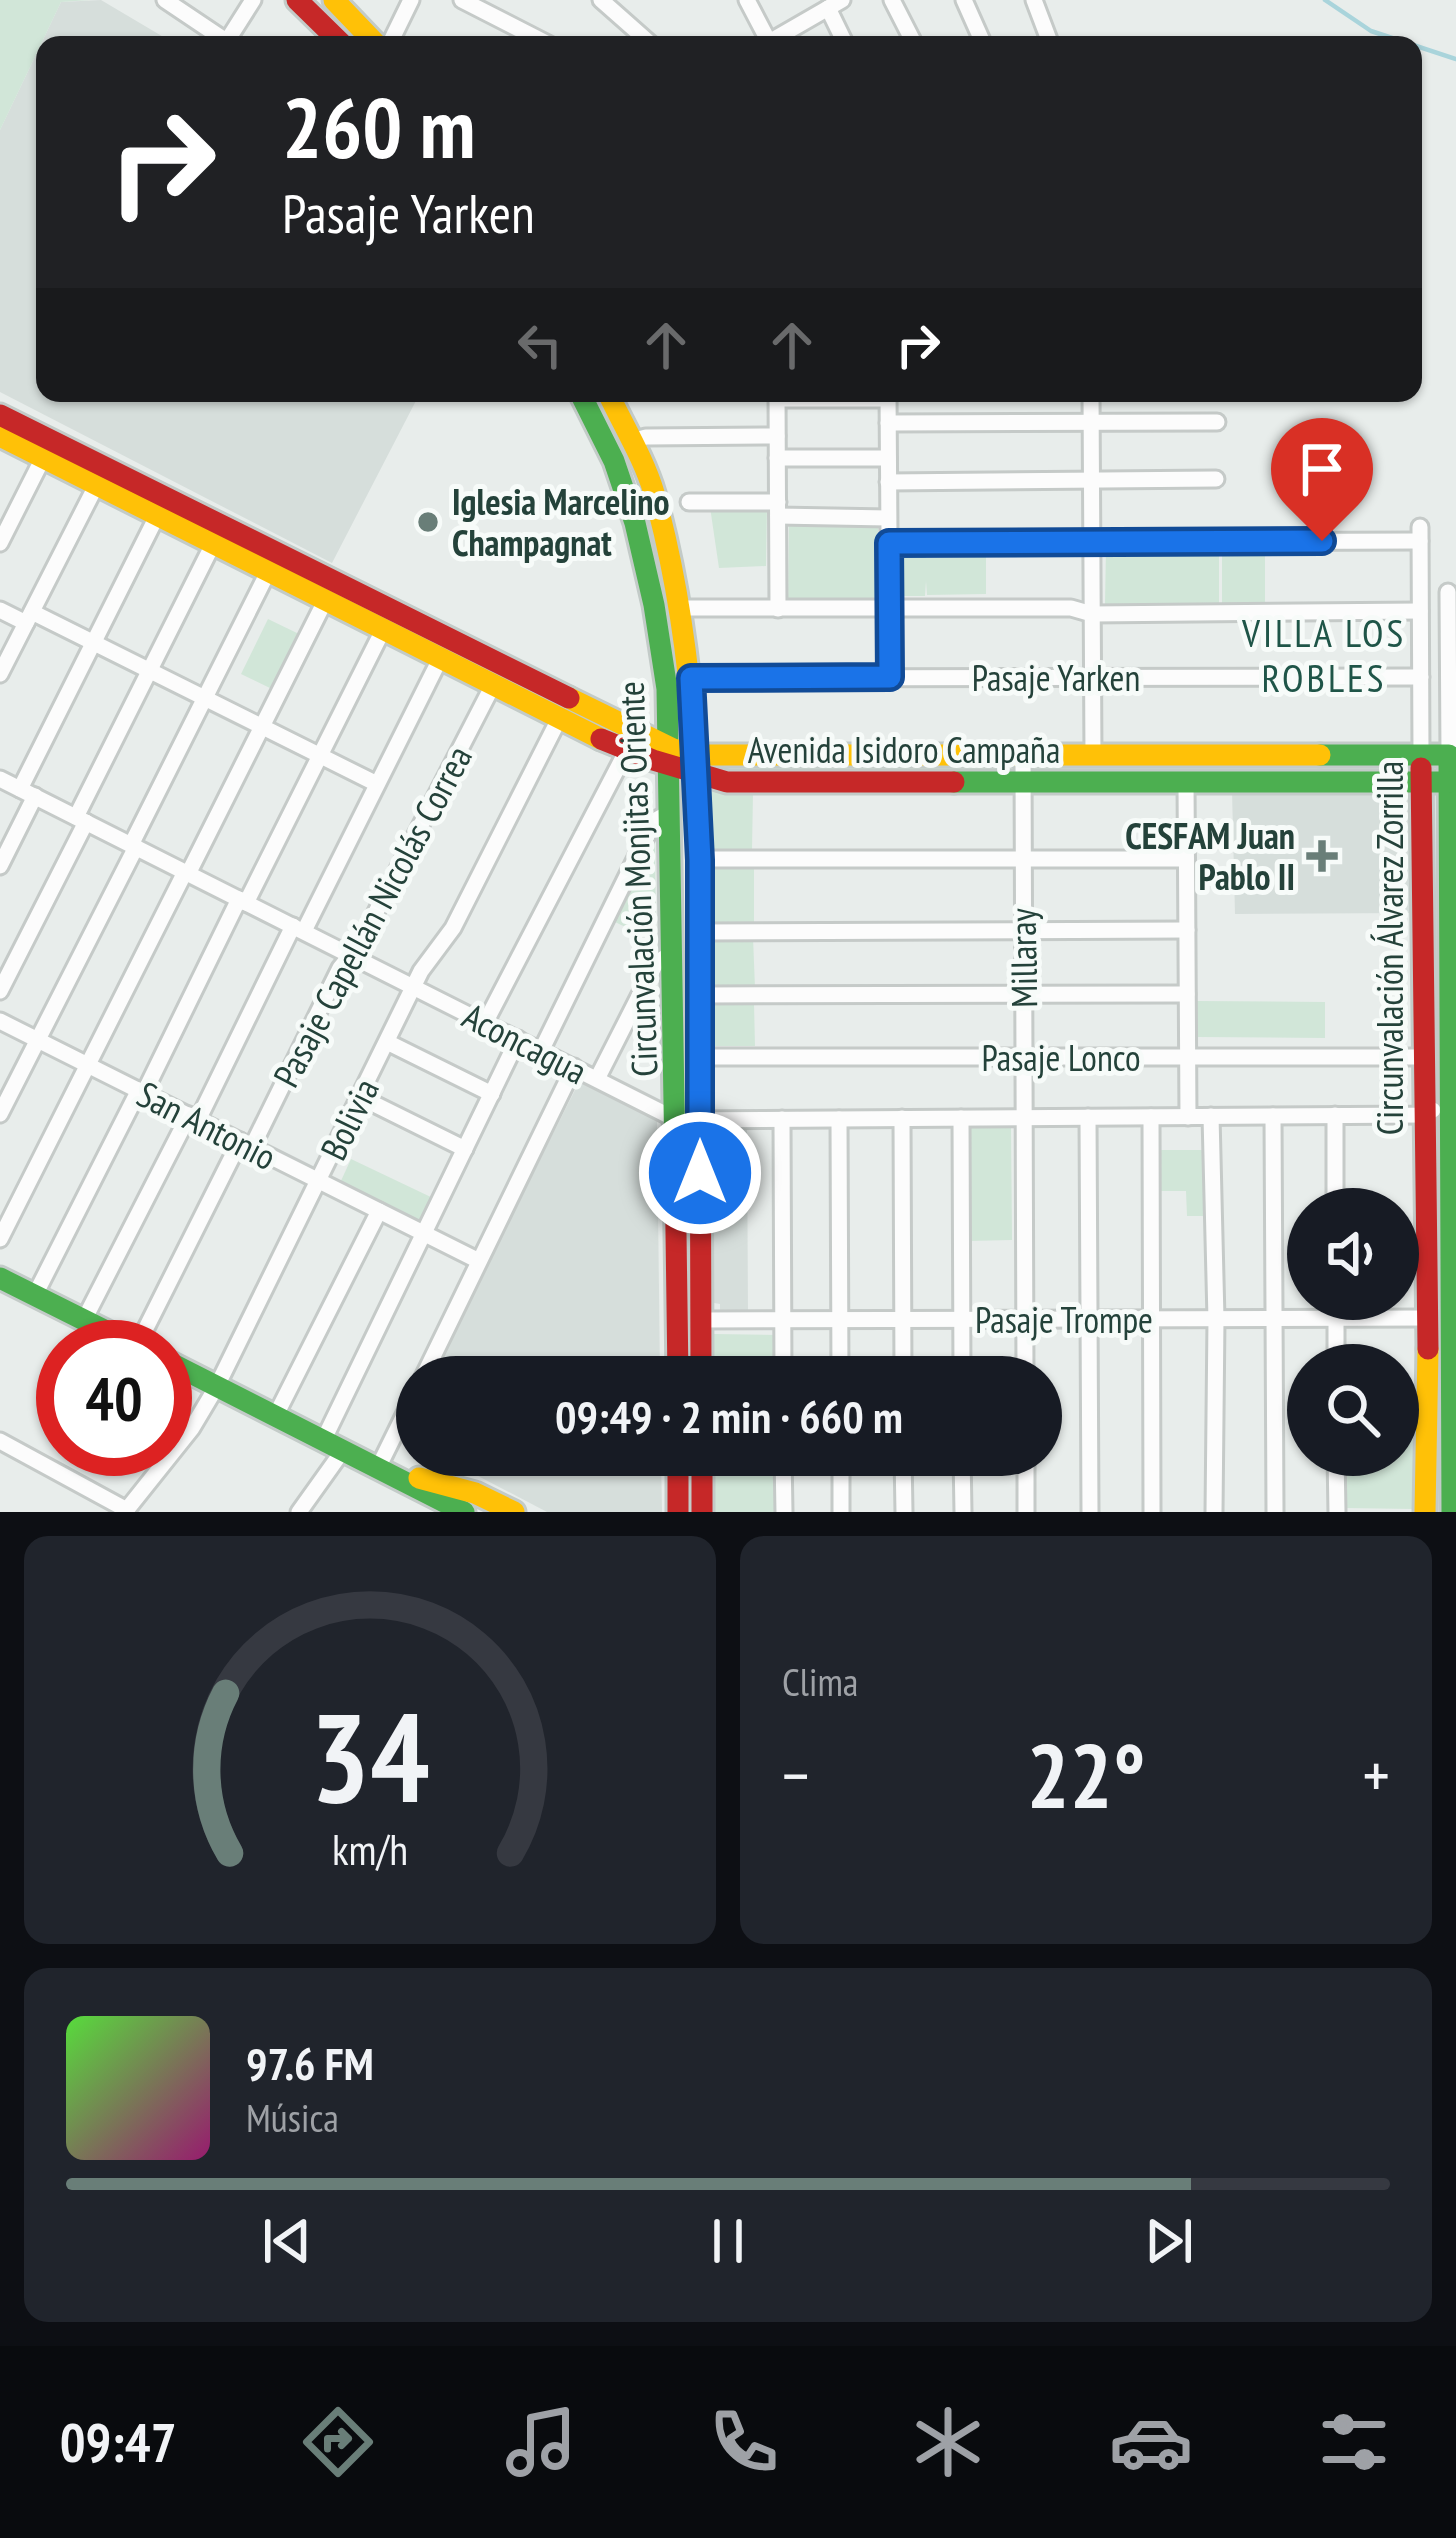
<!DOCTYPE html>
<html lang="es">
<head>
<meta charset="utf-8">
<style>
  :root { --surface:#171b24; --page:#20242c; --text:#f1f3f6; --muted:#9ea1a6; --line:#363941; --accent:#697e78 }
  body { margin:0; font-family:"PT Sans Narrow",sans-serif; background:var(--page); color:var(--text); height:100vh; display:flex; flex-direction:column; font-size:45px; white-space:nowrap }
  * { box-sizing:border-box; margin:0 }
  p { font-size:39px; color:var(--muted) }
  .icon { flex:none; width:66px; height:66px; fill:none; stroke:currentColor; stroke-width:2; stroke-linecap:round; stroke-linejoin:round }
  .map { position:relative; height:1512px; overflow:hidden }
  .drawer { display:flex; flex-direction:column; gap:24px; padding:24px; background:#0d0f14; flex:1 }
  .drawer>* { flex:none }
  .hud { position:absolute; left:36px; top:36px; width:1386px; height:366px; border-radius:24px; box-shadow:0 3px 9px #0004; background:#202124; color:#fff; overflow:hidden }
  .controls { position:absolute; left:1287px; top:1188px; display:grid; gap:24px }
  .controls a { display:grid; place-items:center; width:132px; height:132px; border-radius:50%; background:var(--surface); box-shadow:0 3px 9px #0004; font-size:60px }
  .speed { position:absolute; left:36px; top:1320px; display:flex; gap:24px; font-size:60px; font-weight:700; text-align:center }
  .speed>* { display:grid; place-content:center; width:156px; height:156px; border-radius:50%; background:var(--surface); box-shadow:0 3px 9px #0004; line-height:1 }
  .speed .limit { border:18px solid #d22; background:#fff; color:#111 }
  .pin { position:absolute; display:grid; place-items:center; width:102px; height:102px; color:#fff; margin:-123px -51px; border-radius:50% 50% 50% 0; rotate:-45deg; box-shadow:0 0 12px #0007 }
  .pin .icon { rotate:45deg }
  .me { position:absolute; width:132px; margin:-66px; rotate:0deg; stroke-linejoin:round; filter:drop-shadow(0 0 9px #0008) }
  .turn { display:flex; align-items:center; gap:42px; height:252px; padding:0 48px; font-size:54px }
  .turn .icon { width:156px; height:156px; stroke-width:2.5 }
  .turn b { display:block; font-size:84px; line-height:102px }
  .lanes { display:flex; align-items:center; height:114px; padding:0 48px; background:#0003; justify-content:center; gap:60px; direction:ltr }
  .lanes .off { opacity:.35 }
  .big { font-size:90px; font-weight:600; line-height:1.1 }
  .drawer .card { flex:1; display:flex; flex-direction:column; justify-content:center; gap:18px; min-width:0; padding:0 42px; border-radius:24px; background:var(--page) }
  .drawer .dial { align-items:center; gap:0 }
  .dial svg { height:312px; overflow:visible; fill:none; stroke:var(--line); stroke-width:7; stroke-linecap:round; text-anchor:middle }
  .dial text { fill:var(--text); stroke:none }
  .song { display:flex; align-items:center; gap:36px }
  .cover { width:144px; height:144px; border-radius:18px; background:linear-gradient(135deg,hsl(110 70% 55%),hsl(320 70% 35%)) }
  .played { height:12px; border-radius:6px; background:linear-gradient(90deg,var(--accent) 85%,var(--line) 85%) }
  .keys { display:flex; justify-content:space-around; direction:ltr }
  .heat { display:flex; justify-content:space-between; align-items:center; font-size:66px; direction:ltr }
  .drawer .tiles { flex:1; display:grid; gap:24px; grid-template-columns:1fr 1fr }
  .card:last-child { grid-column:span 2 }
  .trip { position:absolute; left:396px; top:1356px; width:666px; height:120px; border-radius:60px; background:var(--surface); box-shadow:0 3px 9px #0004; font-weight:600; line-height:120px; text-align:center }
  .tab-bar { display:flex; height:192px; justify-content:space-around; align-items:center; background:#090b0e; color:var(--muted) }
  .tab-bar .icon { width:84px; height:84px }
  .tab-bar .current { color:var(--accent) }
  .tab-bar b { font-size:54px; color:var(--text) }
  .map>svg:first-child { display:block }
  .built { fill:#d6dedb }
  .green { fill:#d1e6d8 }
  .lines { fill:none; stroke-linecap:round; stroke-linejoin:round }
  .stream { stroke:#a9d4db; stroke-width:4.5 }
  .street-casing { stroke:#c5cac8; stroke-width:21 }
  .fast-casing { stroke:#c3cbc8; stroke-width:27 }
  .slow-casing { stroke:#c3cbc8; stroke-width:27 }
  .jam-casing { stroke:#c3cbc8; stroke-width:27 }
  .street { stroke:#fcfcfc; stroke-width:15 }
  .fast { stroke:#4caf50; stroke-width:21 }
  .slow { stroke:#ffc107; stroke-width:21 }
  .jam { stroke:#c62828; stroke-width:21 }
  .route-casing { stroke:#114b97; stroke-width:30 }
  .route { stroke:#1a73e8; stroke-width:21 }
  .poi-dot { fill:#697e78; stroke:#f7fbf9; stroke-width:4.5 }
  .labels { text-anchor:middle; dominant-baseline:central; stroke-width:10; stroke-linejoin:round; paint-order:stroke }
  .poi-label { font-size:36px; font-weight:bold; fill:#24423a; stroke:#f7fbf9; text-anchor:start }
  .street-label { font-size:36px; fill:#24423a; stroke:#f7fbf9 }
  .neighbourhood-label { font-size:39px; letter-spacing:3px; fill:#1f5548; stroke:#f7fbf9 }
</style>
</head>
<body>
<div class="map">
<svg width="1456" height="1512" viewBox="0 0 1456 1512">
  <rect width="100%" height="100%" fill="#e8edeb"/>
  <g class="built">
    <path d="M101,0l76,45h-132v348h375l-88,170 -332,-171v-262l61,-128z"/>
    <path d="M1232,791h170l8,7 2,115 -177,1z"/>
    <path d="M580,1080l77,40 3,257h-229z"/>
    <path d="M734,1130h13l1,185h-28v-11l-6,-1 -2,-164h21z"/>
    <path d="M438,1455h223l1,57h-115z"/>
  </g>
  <g class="green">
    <path d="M0,0h90l-29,2 -61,128z"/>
    <path d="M710,507h57l-1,59 -47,2z"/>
    <path d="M789,522l89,1v78h-90z"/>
    <path d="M1219,547v58l-114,-1 1,-56z"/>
    <path d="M899,548h26l1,10 60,-1v37l-59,1 -1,-14 -1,15h-26z"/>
    <path d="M1222,548l43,1v55h-43z"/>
    <path d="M268,619l31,15 -27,55 -31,-15z"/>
    <path d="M1033,761l375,2 -6,8 -364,1 -6,-1z"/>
    <path d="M1013,764l-7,10 -293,-1 -8,-8z"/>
    <path d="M710,792l43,1 -1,57h-43z"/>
    <path d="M655,835l1,107 -43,-21z"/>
    <path d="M754,865v57h-45v-56z"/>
    <path d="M753,937l2,51h-47l1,-50z"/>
    <path d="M1197,1001l128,1v36l-128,-1z"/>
    <path d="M713,1002l41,1 1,43h-43z"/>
    <path d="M967,1126h44l1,114 -44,1z"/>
    <path d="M1156,1150h50v66h-19l-1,-25h-30z"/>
    <path d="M351,1159l84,40 -11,24 -84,-40z"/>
    <path d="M714,1334l62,1v42h-62z"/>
    <path d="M1398,1389h15v120l-69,-1v-53h54z"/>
    <rect x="714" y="1455" width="62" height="57"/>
  </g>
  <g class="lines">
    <path class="stream" d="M1325,0l46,31 85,28"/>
    <g class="street-casing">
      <g id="street">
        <path d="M165,0l67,45"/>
        <path d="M462,0l88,45"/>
        <path d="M601,0l51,45"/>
        <path d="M747,0l22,42"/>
        <path d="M892,0l23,45"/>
        <path d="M964,0l20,45"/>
        <path d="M1034,0l17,45"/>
        <path d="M828,8l18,37"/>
        <path d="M227,41l26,-41"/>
        <path d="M389,45l22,-45"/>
        <path d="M764,45l78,-45"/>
        <path d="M777,393l1,216"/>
        <path d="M888,393l2,285"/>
        <path d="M1091,393l2,363"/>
        <path d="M777,399h111"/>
        <path d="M888,423l329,-1"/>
        <path d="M631,441l15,-4 131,-1"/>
        <path d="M777,458h111"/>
        <path d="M888,482l328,-3"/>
        <path d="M689,502h89"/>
        <path d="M778,516l110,2"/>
        <path d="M1420,527l1,228"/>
        <path d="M0,543l43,-85"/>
        <path d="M889,543l531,-2"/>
        <path d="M1448,592l1,163h4"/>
        <path d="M679,608h392l21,6 328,-3"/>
        <path d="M0,610l26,13"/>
        <path d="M32,612l345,172"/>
        <path d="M0,674l100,-196"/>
        <path d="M691,678l730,-1"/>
        <path d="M1023,756l2,621"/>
        <path d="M0,779l677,341 746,-5 10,-5"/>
        <path d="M1186,782l2,335"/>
        <path d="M20,789l137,-273"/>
        <path d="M76,817l137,-273"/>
        <path d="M131,845l137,-273"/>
        <path d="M700,859h486"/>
        <path d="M0,866l35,-70"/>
        <path d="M188,874l137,-273"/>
        <path d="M246,903l137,-273"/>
        <path d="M304,931l136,-272"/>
        <path d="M700,932l487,-2"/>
        <path d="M0,991l86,-169"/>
        <path d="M700,995l487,-1"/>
        <path d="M0,1021l479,240"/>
        <path d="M485,1023l143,-275"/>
        <path d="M387,1042l105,52"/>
        <path d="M541,1051l113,-230 16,-9"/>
        <path d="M700,1057h722"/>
        <path d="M597,1079l59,-116 17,-11"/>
        <path d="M144,1093l95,-194"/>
        <path d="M360,1097l105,52"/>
        <path d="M0,1114l136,-267"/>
        <path d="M1335,1115v94"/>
        <path d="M1211,1116l5,203 -2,193"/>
        <path d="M1273,1116l2,396"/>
        <path d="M1088,1117l2,395"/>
        <path d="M1151,1117l1,395"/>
        <path d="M902,1118l1,259"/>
        <path d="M961,1118l1,259"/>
        <path d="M782,1119l1,258"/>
        <path d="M839,1119l1,258"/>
        <path d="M198,1120l95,-194"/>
        <path d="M252,1147l88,-179 19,-23 134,-260"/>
        <path d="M0,1239l185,-367"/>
        <path d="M35,1295l104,-205"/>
        <path d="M1336,1299v66"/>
        <path d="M84,1320l105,-205"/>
        <path d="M701,1320l727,-2"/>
        <path d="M137,1346l103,-205"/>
        <path d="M423,1377l151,-310"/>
        <path d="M276,1415l103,-204"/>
        <path d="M324,1439l194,-400"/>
        <path d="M0,1441l127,69"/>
        <path d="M783,1455l1,57"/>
        <path d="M841,1455v57"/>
        <path d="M903,1455l1,57"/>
        <path d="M962,1455l1,57"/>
        <path d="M1026,1455v57"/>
        <path d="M1336,1455l1,57"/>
        <path d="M379,1466l38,-77"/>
        <path d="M125,1512l67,-84 25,-42 204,-415 32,-43 106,-209"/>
        <path d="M299,1512l45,-63"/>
      </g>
    </g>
    <g class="fast-casing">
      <g id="fast">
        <path d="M580,393l34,68 21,62 19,82 13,84 8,472"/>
        <path d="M1320,755h129l3,757"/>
        <path d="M954,782h495"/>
        <path d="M0,1278l138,69"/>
        <path d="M165,1360l299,152"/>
      </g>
    </g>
    <g class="slow-casing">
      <g id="slow">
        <path d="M334,0l43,45"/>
        <path d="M608,393c15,32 36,66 46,100 47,170 46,337 46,511"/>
        <path d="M0,436l601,303"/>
        <path d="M569,698l104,51 23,6h624"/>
        <path d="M419,1478l56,15 39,19"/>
        <path d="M1425,1512l3,-163"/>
      </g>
    </g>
    <g class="jam-casing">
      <g id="jam">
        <path d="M297,0l46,45"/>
        <path d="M0,415l569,283"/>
        <path d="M601,739l52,21 74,22h227"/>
        <path d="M1421,768l7,581"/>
        <path d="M700,1004l1,373"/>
        <path d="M675,1161l3,216"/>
        <path d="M678,1455v57"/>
        <path d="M702,1455v57"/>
      </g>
    </g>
    <use href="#street" class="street"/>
    <use href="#fast" class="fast"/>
    <use href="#slow" class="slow"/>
    <use href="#jam" class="jam"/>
  </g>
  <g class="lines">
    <g class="route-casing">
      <path id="route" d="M700,1173v-313l-9,-182 199,-1 -1,-134 433,-2"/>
    </g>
    <use href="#route" class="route"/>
  </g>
  <g class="poi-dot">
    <circle cx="428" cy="522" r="12"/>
    <path d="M1316 838h12v12h12v12h-12v12h-12v-12h-12v-12h12z"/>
  </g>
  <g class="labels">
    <g class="poi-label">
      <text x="452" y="501">Iglesia Marcelino<tspan x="452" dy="41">Champagnat</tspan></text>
      <text x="1295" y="835" text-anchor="end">CESFAM Juan<tspan x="1295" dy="41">Pablo II</tspan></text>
    </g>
    <g class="street-label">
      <text x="1056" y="677">Pasaje Yarken</text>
      <text x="904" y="749">Avenida Isidoro Campaña</text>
      <text transform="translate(637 879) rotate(-92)">Circunvalación Monjitas Oriente</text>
      <text transform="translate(372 916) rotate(-62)">Pasaje Capellán Nicolás Correa</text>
      <text transform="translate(1389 948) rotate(-90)">Circunvalación Álvarez Zorrilla</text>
      <text transform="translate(1023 958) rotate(-91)">Millaray</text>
      <text transform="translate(525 1043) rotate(27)">Aconcagua</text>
      <text x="1061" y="1057">Pasaje Lonco</text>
      <text transform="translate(349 1119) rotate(-64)">Bolivia</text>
      <text transform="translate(207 1125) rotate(27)">San Antonio</text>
      <text x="1064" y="1319">Pasaje Trompe</text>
    </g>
    <g class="neighbourhood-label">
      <text x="1324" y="632">VILLA LOS<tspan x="1324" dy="45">ROBLES</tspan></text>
    </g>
  </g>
</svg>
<div class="controls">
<a><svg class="icon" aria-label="sound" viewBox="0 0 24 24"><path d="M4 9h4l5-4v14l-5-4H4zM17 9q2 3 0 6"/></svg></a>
<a><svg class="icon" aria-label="search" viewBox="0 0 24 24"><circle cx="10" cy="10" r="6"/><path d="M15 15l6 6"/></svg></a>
</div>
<div class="speed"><div class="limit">40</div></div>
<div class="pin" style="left:1322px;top:541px;background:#d93025"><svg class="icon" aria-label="arrive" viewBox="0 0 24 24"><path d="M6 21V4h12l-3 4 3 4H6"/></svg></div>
<svg class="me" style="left:700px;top:1173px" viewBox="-20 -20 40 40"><circle r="17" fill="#1a73e8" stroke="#fff" stroke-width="3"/><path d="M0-11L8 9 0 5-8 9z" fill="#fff"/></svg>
<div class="trip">09:49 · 2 min · 660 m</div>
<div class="hud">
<div class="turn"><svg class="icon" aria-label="right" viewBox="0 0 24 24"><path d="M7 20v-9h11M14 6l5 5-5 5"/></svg><div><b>260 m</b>Pasaje Yarken</div></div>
<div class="lanes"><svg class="icon off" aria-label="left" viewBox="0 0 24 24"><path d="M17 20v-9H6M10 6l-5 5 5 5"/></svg><svg class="icon off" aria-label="ahead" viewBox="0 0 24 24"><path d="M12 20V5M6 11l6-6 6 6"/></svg><svg class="icon off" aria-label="ahead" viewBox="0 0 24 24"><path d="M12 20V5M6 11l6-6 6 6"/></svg><svg class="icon" aria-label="right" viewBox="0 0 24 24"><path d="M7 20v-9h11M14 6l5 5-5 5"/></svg></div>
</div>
</div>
<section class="drawer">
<div class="tiles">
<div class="card dial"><svg viewBox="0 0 100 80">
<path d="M14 69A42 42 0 1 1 86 69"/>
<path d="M14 69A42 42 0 0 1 13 28" stroke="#697e78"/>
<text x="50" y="56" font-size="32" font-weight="700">34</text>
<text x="50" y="72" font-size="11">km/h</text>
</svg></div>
<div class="card"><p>Clima</p>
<div class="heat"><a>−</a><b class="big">22°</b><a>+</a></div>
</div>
<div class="card">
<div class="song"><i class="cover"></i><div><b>97.6 FM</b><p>Música</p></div></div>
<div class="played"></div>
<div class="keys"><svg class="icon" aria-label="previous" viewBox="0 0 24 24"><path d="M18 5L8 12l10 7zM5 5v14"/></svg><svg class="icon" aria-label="pause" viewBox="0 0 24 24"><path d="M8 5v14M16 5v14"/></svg><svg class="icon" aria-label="next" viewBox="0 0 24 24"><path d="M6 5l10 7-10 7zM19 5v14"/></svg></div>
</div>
</div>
</section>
<nav class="tab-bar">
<b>09:47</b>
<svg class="icon current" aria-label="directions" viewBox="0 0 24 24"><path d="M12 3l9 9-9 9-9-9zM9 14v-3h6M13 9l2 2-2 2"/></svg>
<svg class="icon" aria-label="music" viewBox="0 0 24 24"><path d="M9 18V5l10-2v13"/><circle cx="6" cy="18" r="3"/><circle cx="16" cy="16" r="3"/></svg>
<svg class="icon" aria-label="phone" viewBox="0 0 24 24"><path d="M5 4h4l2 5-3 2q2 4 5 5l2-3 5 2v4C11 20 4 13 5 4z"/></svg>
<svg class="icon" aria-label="climate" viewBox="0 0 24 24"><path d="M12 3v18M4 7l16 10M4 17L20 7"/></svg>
<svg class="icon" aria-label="car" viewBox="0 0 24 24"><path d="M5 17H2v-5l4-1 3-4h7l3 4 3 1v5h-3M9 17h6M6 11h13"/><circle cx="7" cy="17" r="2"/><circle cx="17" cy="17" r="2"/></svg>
<svg class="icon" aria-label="filters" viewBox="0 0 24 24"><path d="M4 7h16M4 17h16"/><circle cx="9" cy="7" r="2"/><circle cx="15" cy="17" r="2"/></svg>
</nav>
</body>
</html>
